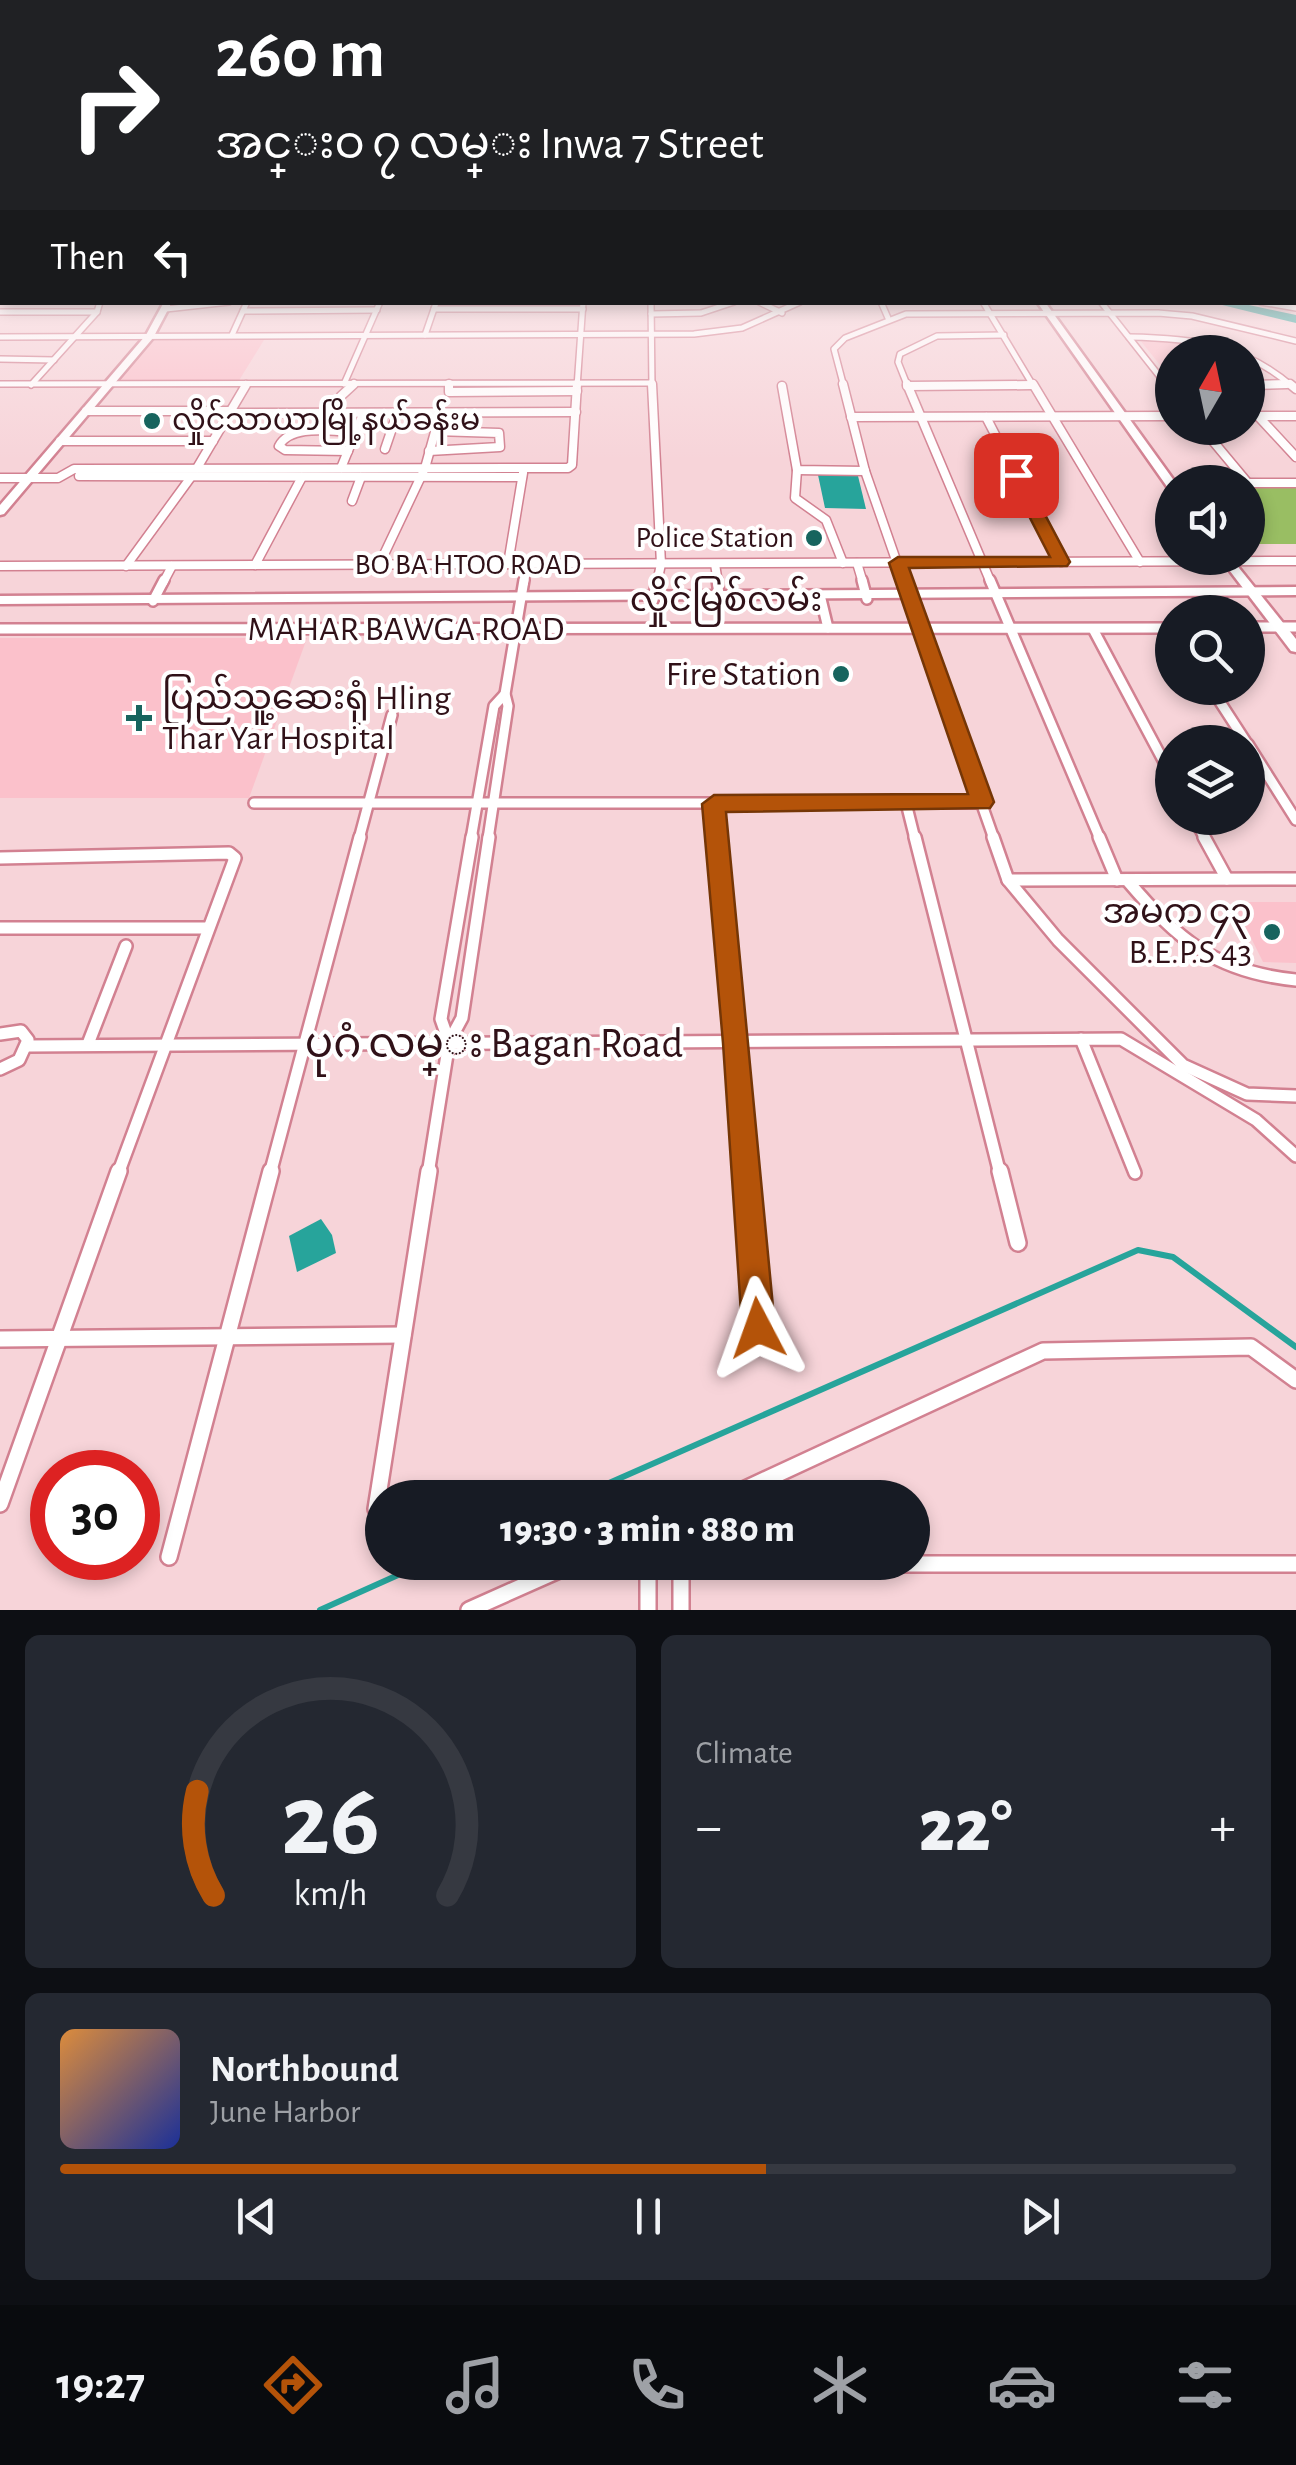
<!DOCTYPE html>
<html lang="en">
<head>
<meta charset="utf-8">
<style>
  :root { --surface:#171b24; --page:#242831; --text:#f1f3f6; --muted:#9ea1a6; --line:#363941; --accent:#b45309 }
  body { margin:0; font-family:"Alegreya Sans","Noto Sans Myanmar",sans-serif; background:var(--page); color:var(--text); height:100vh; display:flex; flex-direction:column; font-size:38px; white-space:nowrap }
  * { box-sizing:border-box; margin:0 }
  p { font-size:32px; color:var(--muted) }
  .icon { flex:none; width:55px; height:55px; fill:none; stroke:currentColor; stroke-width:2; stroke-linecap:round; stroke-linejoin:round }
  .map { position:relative; height:1610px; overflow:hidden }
  .panel { display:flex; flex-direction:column; gap:25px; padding:25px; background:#0d0f14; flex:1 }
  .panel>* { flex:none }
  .hud { position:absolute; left:0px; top:0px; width:1298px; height:305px; box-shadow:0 5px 15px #0003; background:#202124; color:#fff; overflow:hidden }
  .needle { width:65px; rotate:9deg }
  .controls { position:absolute; left:1155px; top:335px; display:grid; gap:20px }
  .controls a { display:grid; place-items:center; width:110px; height:110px; border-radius:50%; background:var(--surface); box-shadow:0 5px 15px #0003; font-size:50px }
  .speed { position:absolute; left:30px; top:1450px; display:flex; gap:20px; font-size:50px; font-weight:700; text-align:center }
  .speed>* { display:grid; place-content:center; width:130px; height:130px; border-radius:50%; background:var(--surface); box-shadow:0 5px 15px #0003; line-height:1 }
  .speed .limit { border:15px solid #d22; background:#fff; color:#111 }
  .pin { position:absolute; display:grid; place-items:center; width:85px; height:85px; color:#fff; margin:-42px; border-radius:20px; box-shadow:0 5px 15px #0006 }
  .me { position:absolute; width:110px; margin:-55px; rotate:356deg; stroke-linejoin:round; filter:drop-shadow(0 0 8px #0008) }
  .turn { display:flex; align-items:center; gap:35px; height:210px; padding:0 50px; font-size:45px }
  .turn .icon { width:130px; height:130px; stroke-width:2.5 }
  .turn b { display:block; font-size:70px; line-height:85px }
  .then { display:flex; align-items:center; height:95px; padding:0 50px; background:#0003; gap:20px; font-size:38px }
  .big { font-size:75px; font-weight:800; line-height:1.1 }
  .panel .tile { flex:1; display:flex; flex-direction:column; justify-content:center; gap:15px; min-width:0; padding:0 35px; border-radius:15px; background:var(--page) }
  .panel .dial { align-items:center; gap:0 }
  .dial svg { height:260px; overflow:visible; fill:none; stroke:var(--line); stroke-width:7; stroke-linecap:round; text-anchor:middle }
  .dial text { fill:var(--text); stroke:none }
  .song { display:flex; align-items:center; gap:30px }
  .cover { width:120px; height:120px; border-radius:15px; background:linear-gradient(135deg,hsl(30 70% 55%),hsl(230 70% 35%)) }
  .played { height:10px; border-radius:5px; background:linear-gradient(90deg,var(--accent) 60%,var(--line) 60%) }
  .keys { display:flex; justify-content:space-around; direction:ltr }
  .heat { display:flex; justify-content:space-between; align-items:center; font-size:55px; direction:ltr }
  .panel .tiles { flex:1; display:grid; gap:25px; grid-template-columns:1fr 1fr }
  .tile:last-child { grid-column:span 2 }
  .trip { position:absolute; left:365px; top:1480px; width:565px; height:100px; border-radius:50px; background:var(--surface); box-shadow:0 5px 15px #0003; font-weight:800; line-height:100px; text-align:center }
  .tabs { display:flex; height:160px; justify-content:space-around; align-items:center; background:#090b0e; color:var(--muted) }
  .tabs .icon { width:70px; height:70px }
  .tabs .on { color:var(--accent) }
  .tabs b { font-size:45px; color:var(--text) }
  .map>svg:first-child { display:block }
  .built { fill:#fbc1cb }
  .green { fill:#99be63 }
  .water { fill:#27a49b }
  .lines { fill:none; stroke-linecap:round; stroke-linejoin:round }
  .stream { stroke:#27a49b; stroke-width:6 }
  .river { fill:#27a49b; fill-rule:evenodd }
  .street-far4-casing { stroke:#d28191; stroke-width:8 }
  .street-far3-casing { stroke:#d28191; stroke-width:11 }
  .street-far2-casing { stroke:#d28191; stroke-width:14 }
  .street-far1-casing { stroke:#d28191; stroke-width:16 }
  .street-casing { stroke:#d28191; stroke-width:20 }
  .secondary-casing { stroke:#d28191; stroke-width:5 }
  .primary-casing { stroke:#d28191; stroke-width:5 }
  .street-far4 { stroke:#fff; stroke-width:5 }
  .street-far3 { stroke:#fff; stroke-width:8 }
  .street-far2 { stroke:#fff; stroke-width:9 }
  .street-far1 { stroke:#fff; stroke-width:11 }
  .street { stroke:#fff; stroke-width:15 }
  .secondary { fill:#fff; fill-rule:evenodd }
  .primary { fill:#fff; fill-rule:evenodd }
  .route { fill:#b45309; stroke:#753606; stroke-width:2.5 }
  .poi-dot { fill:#17645e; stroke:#fff; stroke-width:4 }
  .labels { text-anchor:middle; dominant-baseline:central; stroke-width:8; stroke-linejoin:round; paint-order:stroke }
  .far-poi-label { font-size:30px; fill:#301118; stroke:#fff; text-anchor:start }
  .far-street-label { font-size:30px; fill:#301118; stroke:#fff }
  .street-label { font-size:35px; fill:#301118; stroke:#fff }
  .poi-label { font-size:35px; fill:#301118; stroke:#fff; text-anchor:end }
  .near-street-label { font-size:42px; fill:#301118; stroke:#fff }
</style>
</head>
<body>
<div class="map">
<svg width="1296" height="1610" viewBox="0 0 1296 1610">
  <rect width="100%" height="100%" fill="#f7d4d9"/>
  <g class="built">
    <path d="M152,340h112l-26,42h-119z"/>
    <path d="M1140,340h36l64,12h-68v28z"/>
    <path d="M0,638h307l-58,160h-249z"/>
    <path d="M1233,902h63v61l-33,-1z"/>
  </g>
  <rect class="green" x="1248" y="488" width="48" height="56"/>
  <g class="water">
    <path d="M818,475l40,1 8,33 -41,-1z"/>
    <path d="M321,1219l11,16 4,18 -39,19 -8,-36z"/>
  </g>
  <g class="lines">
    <g class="stream">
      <path d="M575,1498l563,-248 35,7 123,90"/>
      <path d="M320,1610l107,-48"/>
    </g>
    <g class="river">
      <rect x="0" y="273" width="2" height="6"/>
      <path d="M1210,302h25l61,13v8z"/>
    </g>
    <g class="street-far4-casing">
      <g id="street-far4">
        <path d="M651,302l1,85"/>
        <path d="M759,302l23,11"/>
        <path d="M881,302l7,16"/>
        <path d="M983,302l51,85"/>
        <path d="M1101,302l67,85"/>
        <path d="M1261,302l35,6"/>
        <path d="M166,309l63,-7"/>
        <path d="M434,309h149"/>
        <path d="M243,311l134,-1"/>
        <path d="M0,312h97"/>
        <path d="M651,314l50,-1 33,-11"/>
        <path d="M232,335l15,-33"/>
        <path d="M425,335l11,-32"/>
        <path d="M0,337l694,-3 48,-6 58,-26"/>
        <path d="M1129,337c63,1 115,7 164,50"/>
        <path d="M0,359l54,1"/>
        <path d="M0,384l651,-1"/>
        <path d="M344,384l36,-82"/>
        <path d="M31,385l66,-73 3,-10"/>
        <path d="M1248,385l43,-1"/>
        <path d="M907,386l125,-1"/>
        <path d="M351,387l3,-3"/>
        <path d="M577,387l6,-85"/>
        <path d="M844,387l-10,-38 11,-11 61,-24 252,-1 34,3 104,25"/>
        <path d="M908,387l-10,-25 2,-8 37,-18 67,-1"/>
      </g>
    </g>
    <g class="street-far3-casing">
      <g id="street-far3">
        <path d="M449,384v8l128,-1"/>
        <path d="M652,384l9,180 -4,19"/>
        <path d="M843,384l22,87 39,112"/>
        <path d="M907,384l84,199"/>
        <path d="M1033,384l107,178"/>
        <path d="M1166,384l6,7"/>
        <path d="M1290,384l6,5"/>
        <path d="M1248,385l39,-1"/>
        <path d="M782,386l15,84 68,1"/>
        <path d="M907,386l125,-1"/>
        <path d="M86,411h145"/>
        <path d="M229,413l347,-1"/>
        <path d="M333,414l8,-18 13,-12"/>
        <path d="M1248,416h48"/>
        <path d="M1258,416l38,41"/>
        <path d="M851,417l321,-1"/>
        <path d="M986,417l75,145"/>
        <path d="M1202,428l45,54"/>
        <path d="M60,441h153"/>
        <path d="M385,449l12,-35"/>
        <path d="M348,451l-63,-1 -6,-4c12,-23 55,-14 77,-14"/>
        <path d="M429,451l71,-4 -1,-14 -64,-2"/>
        <path d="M197,468l49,-83"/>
        <path d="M341,468l22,-54"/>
        <path d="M797,470l-2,28 31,22 17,43"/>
        <path d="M79,476l443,1"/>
        <path d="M0,478h58l16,-9 494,-1 4,-3 5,-81"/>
        <path d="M1248,483h48"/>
        <path d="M352,501l9,-24"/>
        <path d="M857,563l6,20"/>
        <path d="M508,564l15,-91"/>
        <path d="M715,564l3,19"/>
        <path d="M255,565l47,-88"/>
        <path d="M379,565l46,-97 15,-54"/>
        <path d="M0,566l1296,-5"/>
        <path d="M126,566l65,-89"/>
        <path d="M163,583l9,-17"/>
        <path d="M524,583l3,-19"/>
      </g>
    </g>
    <g class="street-far2-casing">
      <g id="street-far2">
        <path d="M717,580l2,14"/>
        <path d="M862,580l5,19"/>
        <path d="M903,580l91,259"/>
        <path d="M990,580l110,259"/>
        <path d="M821,599l7,29"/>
        <path d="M653,600l4,-20"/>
        <path d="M153,601l11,-21"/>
        <path d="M1248,627h48"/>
        <path d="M0,629l1172,-1"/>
        <path d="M1093,629l79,148"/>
        <path d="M1211,688l35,54"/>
        <path d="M1248,744l48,76"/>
        <path d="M254,803h728"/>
        <path d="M906,803l9,36"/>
        <path d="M714,804l3,35"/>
        <path d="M1194,818l11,21"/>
        <path d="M359,839l33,-124"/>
        <path d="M471,839l23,-133 11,-12"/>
        <path d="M488,839l20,-133 -3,-12 19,-114"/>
      </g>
    </g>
    <g class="street-far1-casing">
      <g id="street-far1">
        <path d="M717,837l29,337"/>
        <path d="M915,837l85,337"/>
        <path d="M993,837l15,43 50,60 125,125 64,29 49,2"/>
        <path d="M1099,837l18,43"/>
        <path d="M1204,837l23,42"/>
        <path d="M0,858l229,-5 6,5 -117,316"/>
        <path d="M1008,880l288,-1"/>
        <path d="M1127,880c51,60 88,92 169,100"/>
        <path d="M0,928h206"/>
        <path d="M0,1034l21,-3 7,9 -9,20 -19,9"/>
        <path d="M1081,1039l54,134"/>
        <path d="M449,1042l-8,-23 31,-182"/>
        <path d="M88,1044l38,-98"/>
        <path d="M28,1046l1093,-7 135,81 40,36"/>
        <path d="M270,1174l90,-337"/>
        <path d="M428,1174l21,-132 13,-24 27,-181"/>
      </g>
    </g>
    <g class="street-casing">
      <g id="street">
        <path d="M746,1171l13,157"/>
        <path d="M1000,1171l18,72"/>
        <path d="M0,1339l403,-4"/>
        <path d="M726,1498l317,-147 208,-4 45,33"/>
        <path d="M0,1504l119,-333"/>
        <path d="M376,1509l53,-338"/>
        <path d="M169,1557l102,-386"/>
        <path d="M648,1562v48"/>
        <path d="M681,1562v48"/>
        <path d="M648,1564h648"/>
        <path d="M469,1610l108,-48"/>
      </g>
    </g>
    <g class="secondary-casing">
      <g id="secondary">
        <rect x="0" y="241" width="2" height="4"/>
        <path d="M164,302h8l-19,36 -149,176 -4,1v-10l146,-170z"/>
        <path d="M1037,302h8l130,180h-3v7l-4,-1z"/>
        <path d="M1220,558h11l65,81v13l-5,-1z"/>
      </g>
    </g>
    <g class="primary-casing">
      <path id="primary" d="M1296,587v8l-1296,9v-8z"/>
    </g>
    <use href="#street-far4" class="street-far4"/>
    <use href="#street-far3" class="street-far3"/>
    <use href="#street-far2" class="street-far2"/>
    <use href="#street-far1" class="street-far1"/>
    <use href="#street" class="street"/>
    <use href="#secondary" class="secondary"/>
    <use href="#primary" class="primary"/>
  </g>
  <linearGradient id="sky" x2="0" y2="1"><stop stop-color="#5baec9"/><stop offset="0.51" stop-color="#fbecee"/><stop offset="1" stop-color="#fbecee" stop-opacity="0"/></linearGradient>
  <rect width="1296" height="460" fill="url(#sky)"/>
  <path class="route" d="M1016,470l8,5 46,87 -3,4 -158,2 85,234 -4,6 -264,4 49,516 -4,12 -13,5 -12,-5 -4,-12 -19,-285 -21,-239 12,-9 254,-1 -79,-231 9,-6h152l-42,-82z"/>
  <g class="poi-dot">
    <circle cx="152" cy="421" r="10"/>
    <circle cx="814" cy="538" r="10"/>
    <circle cx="841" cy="674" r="10"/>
    <path d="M134 703h10v10h10v10h-10v10h-10v-10h-10v-10h10z"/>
    <circle cx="1272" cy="932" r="10"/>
  </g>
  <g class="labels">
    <g class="far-poi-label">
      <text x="172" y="421">လှိုင်သာယာမြို့နယ်ခန်းမ</text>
      <text x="794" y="538" text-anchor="end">Police Station</text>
    </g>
    <g class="far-street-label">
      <text x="468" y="565">BO BA HTOO ROAD</text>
    </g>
    <g class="street-label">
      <text x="726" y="600">လှိုင်မြစ်လမ်း</text>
      <text x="406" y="629">MAHAR BAWGA ROAD</text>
    </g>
    <g class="poi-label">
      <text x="821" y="674">Fire Station</text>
      <text x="162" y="698" text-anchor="start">ပြည်သူ့ဆေးရုံ Hling<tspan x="162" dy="40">Thar Yar Hospital</tspan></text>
      <text x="1252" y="912">အမက ၄၃<tspan x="1252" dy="40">B.E.P.S 43</tspan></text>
    </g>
    <g class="near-street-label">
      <text x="494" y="1044">ပုဂံ လမ္း Bagan Road</text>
    </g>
  </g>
</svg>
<div class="controls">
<a><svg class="needle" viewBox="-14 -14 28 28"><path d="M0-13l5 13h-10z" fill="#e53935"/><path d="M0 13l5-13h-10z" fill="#9ea1a6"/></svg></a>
<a><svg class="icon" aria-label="sound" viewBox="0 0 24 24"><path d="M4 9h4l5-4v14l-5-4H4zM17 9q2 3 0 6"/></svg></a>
<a><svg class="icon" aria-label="search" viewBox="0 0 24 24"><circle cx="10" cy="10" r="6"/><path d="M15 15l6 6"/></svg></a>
<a><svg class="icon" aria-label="layers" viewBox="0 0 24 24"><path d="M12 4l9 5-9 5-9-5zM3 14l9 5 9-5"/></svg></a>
</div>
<div class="speed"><div class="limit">30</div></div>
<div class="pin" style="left:1016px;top:475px;background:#d93025"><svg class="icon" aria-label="arrive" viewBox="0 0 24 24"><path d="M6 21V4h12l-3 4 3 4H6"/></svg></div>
<svg class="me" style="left:758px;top:1328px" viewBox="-20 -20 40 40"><path d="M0-17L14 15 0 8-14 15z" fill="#b45309" stroke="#fff" stroke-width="4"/></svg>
<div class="trip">19:30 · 3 min · 880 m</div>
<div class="hud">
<div class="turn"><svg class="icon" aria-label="right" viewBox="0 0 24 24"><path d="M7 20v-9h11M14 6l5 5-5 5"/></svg><div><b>260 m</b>အင္းဝ ၇ လမ္း Inwa 7 Street</div></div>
<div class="then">Then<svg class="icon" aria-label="left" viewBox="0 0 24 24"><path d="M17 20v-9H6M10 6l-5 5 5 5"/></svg></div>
</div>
</div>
<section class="panel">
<div class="tiles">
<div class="tile dial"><svg viewBox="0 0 100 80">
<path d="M14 69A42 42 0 1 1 86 69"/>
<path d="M14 69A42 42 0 0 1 9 37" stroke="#b45309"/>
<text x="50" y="56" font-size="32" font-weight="700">26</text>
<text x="50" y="72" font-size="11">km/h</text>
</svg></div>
<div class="tile"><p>Climate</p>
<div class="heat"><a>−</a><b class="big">22°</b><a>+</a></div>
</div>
<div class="tile">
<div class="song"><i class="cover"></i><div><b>Northbound</b><p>June Harbor</p></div></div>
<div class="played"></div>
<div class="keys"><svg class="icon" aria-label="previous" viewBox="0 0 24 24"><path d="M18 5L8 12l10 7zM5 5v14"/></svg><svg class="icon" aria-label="pause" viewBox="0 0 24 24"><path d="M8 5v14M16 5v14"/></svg><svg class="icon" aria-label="next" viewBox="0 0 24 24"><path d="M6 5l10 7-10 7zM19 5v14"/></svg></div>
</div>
</div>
</section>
<nav class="tabs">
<b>19:27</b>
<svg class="icon on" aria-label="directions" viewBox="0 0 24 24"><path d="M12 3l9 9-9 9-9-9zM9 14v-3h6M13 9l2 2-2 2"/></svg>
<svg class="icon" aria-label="music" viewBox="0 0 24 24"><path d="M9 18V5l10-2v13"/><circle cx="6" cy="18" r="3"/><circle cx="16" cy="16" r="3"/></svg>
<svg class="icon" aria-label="phone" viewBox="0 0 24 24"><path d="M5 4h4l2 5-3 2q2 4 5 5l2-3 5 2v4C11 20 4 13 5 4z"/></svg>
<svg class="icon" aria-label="climate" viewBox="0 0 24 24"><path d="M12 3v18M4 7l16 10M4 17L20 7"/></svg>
<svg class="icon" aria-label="car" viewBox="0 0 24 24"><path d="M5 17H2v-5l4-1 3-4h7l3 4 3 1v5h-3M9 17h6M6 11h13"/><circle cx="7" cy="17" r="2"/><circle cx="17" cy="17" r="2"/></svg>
<svg class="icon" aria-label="filters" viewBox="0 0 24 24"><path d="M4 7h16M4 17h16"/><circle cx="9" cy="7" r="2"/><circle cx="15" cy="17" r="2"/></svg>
</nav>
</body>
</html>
